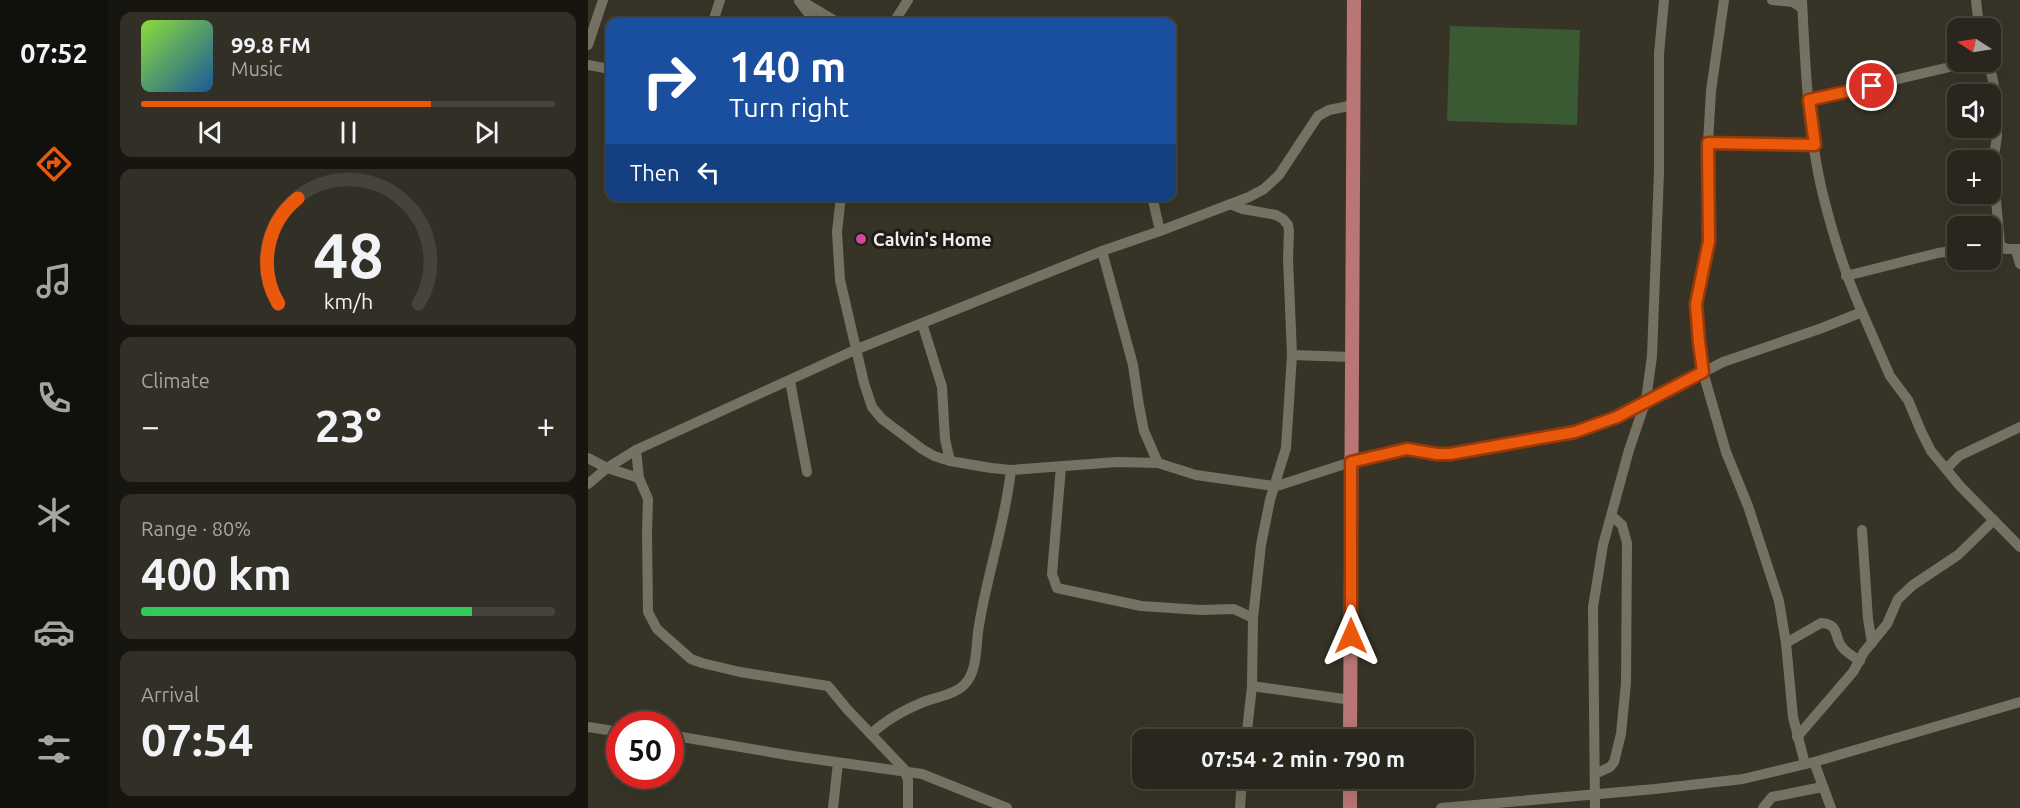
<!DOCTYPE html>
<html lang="en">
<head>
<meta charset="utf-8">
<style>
  :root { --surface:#29271d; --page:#312f26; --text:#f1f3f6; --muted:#a5a5a4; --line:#45443b; --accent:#ea580c }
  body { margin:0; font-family:Ubuntu,sans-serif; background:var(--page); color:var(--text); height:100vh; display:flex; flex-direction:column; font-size:22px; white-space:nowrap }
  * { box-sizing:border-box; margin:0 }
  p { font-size:20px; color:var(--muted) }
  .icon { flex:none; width:33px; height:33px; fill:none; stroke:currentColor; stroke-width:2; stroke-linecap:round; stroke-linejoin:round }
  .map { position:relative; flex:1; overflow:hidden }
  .sheet { display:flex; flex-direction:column; gap:12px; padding:12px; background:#171510; width:480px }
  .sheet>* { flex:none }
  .banner { position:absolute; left:18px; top:18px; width:570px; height:183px; border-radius:12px; box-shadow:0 6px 24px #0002,0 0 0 2px var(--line); background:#1a4fa0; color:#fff; overflow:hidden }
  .needle { width:39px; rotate:282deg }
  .tools { position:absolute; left:1359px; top:18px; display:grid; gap:12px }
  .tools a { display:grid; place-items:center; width:54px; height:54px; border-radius:12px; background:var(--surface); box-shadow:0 6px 24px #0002,0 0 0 2px var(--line); font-size:30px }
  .speed { position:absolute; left:18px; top:711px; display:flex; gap:12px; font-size:30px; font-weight:700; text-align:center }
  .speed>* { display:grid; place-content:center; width:78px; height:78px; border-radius:50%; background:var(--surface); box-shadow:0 6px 24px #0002,0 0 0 2px var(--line); line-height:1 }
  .speed .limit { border:9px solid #d22; background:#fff; color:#111 }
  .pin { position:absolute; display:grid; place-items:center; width:51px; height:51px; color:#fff; margin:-26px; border:3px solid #fff; border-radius:50%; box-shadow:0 2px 6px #0007 }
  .me { position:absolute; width:66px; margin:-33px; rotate:0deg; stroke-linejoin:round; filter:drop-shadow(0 0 4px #0008) }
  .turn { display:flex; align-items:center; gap:21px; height:126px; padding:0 24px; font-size:27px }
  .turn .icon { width:78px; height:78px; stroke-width:2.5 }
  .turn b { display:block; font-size:42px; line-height:51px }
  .then { display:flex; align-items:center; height:57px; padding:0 24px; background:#0003; gap:12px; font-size:22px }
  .big { font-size:45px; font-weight:700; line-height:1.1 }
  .sheet .widget { flex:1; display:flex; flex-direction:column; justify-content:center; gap:9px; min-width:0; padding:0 21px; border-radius:12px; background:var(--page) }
  .sheet .dial { align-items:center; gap:0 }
  .dial svg { height:156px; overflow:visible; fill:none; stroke:var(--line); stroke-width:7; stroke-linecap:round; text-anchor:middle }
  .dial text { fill:var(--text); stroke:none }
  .song { display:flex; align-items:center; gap:18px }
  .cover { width:72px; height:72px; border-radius:9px; background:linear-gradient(135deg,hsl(90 70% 55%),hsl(210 70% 35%)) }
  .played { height:6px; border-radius:3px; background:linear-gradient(90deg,var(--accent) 70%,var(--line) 70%) }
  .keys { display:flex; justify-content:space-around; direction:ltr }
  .heat { display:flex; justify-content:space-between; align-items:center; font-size:33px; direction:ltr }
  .charge { height:9px; border-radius:4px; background:linear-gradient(90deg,#34c759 80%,var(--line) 0) }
  .trip { position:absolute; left:544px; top:729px; width:342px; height:60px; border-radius:12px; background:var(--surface); box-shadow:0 6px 24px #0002,0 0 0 2px var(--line); font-weight:700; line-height:60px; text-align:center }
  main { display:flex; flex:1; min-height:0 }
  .tabs { display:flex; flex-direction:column; width:108px; justify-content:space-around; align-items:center; background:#10100c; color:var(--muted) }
  .tabs .icon { width:42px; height:42px }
  .tabs .active { color:var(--accent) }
  .tabs b { font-size:27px; color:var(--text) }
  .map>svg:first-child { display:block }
  .green { fill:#3a5a34 }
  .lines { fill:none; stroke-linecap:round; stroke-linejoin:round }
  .minor { stroke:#757263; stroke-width:10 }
  .major { stroke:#b97674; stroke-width:14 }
  .route-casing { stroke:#983908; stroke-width:15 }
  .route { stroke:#ea580c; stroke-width:10 }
  .hotel-dot { fill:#d1479c; stroke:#1d1c16; stroke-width:2 }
  .labels { text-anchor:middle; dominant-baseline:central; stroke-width:6; stroke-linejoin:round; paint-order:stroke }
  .poi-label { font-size:18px; font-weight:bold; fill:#efede5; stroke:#1d1c16; text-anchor:start }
</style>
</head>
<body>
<main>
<nav class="tabs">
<b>07:52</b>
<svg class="icon active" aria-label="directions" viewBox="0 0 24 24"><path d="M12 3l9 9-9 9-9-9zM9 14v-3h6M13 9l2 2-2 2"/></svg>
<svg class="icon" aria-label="music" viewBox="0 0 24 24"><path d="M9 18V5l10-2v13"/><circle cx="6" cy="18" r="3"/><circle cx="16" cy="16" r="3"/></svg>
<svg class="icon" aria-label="phone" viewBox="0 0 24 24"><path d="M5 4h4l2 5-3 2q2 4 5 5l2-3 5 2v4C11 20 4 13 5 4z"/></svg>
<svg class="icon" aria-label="climate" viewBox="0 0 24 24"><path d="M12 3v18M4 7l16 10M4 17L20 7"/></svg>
<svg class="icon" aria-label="car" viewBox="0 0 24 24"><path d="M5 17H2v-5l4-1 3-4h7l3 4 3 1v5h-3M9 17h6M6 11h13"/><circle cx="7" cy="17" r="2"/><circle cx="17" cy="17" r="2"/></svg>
<svg class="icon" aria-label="filters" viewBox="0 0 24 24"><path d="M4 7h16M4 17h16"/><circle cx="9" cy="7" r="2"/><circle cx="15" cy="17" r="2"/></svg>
</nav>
<section class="sheet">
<div class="widget">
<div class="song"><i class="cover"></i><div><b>99.8 FM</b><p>Music</p></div></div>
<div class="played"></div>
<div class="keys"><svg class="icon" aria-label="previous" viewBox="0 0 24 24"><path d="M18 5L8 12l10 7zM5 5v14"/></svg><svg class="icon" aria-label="pause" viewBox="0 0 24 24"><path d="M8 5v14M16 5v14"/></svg><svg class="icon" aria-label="next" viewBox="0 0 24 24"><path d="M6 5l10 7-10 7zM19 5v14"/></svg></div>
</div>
<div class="widget dial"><svg viewBox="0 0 100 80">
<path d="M14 69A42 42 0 1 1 86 69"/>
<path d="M14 69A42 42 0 0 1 24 15" stroke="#ea580c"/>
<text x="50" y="56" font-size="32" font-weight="700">48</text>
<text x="50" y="72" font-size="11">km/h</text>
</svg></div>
<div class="widget"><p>Climate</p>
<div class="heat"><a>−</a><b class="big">23°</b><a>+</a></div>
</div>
<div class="widget"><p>Range · 80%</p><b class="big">400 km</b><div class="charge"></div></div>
<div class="widget"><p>Arrival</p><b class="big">07:54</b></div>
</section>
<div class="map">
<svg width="1432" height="808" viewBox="0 0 1432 808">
  <rect width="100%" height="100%" fill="#373427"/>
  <path class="green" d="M862,26l130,4 -3,95 -130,-4z"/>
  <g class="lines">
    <g class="minor">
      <path d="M212,0l37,22"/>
      <path d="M1136,0l-13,91 -3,52 1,98 -12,63 2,38 4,30 23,80 22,54 31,95 7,42 7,74 12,47"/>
      <path d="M1184,0l21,2 9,6"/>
      <path d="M1214,0c3,62 6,134 21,195 10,40 22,79 39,117"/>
      <path d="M1388,0l3,28"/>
      <path d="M211,1l16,21"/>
      <path d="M125,22l7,-22"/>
      <path d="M306,22l14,-22"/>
      <path d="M0,45l15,-45"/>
      <path d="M1400,62c7,22 11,46 9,71 0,11 -4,21 -4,33l7,79 6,4h14"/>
      <path d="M0,65l22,4"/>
      <path d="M1221,100l162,-38"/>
      <path d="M1120,143l107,2"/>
      <path d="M253,196l-4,36 3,48 24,103 8,24 10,12 40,30 12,7 16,5 41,7 20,2 106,-8 41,1 38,12 78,11 6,-1 71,-23 51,-12 11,-1 24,5h14l124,-22 42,-15 106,-55 99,-34 40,-16 28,64 18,24 13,31 10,20 29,35 60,61"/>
      <path d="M564,196l8,35"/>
      <path d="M642,204l13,5 33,6 7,4 5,6 1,6 -1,27 4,97 -6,93 -16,52 -9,45 -8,73 -1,68 -6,54"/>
      <path d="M1428,250l4,14"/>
      <path d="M514,251l31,114 6,41 5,25 14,32"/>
      <path d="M1258,276l92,-23 20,-3"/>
      <path d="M334,323l20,64 3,52 5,22"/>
      <path d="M704,355l60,2"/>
      <path d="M202,381l17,91"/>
      <path d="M48,450l3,28 9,21 -1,34 1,79 9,17 34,30 11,4 38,9 88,14 19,23 57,60 4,11v28"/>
      <path d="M0,458l19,10 32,10"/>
      <path d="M473,467l-9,107 5,14 84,18 60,4 33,-1 19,9"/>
      <path d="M1358,469l13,-13 61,-29"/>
      <path d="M0,484l19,-16 29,-18 219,-100 247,-99 58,-20 89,-34 15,-8 15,-14 39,-59 11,-6 25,-5"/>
      <path d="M1274,530l6,89 4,24"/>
      <path d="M1198,643l35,-20c20,1 12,15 22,25 4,5 11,9 17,13"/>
      <path d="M664,686l99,14"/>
      <path d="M0,727l32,5"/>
      <path d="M283,734c16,-15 35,-25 55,-33 12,-4 29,-7 38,-16 13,-12 12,-37 14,-53 8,-55 27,-107 33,-162"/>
      <path d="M82,735l123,21 129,18 85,34"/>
      <path d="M1209,737l56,-65 11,-20 23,-28 11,-25 15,-14 45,-30 36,-35"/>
      <path d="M1226,762l17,46"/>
      <path d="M1007,774l15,-7 4,-5 7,-28 5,-51 1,-140 -5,-18 -10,-9"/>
      <path d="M245,808l5,-45"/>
      <path d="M652,808l2,-30"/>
      <path d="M853,808l214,-19 88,-10 71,-17 206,-60"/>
      <path d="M1007,808l-2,-201 10,-62 26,-95 17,-50 6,-44 7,-184v-118l5,-54"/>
      <path d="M1175,808l9,-11 50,-10"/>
    </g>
    <g class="major">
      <path d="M762,740l4,-740"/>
      <path d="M762,808v-30"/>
    </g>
  </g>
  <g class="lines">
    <g class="route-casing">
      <path id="route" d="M763,636v-174l56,-13 30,5h13l125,-22 42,-15 86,-45 -4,-30 -3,-38 13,-63 -1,-98 107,2 -6,-45 63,-14"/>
    </g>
    <use href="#route" class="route"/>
  </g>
  <circle class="hotel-dot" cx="273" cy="239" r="6"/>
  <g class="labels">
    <g class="poi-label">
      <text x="285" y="239">Calvin's Home</text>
    </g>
  </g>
</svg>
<div class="tools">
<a><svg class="needle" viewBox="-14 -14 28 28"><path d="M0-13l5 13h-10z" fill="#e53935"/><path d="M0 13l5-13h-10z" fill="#a5a5a4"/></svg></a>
<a><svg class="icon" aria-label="sound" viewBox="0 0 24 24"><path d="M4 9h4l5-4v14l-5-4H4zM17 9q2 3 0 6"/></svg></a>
<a>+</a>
<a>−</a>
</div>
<div class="speed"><div class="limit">50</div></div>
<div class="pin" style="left:1284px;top:86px;background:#d93025"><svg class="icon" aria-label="arrive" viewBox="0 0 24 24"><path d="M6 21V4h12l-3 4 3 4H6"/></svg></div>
<svg class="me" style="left:763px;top:636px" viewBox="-20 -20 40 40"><path d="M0-17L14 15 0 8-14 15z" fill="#ea580c" stroke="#fff" stroke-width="4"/></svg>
<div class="trip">07:54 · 2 min · 790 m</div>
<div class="banner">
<div class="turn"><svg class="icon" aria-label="right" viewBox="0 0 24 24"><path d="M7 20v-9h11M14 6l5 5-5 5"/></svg><div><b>140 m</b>Turn right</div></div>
<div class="then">Then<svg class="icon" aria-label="left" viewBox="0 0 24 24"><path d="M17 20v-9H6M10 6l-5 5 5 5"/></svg></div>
</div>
</div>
</main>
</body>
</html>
